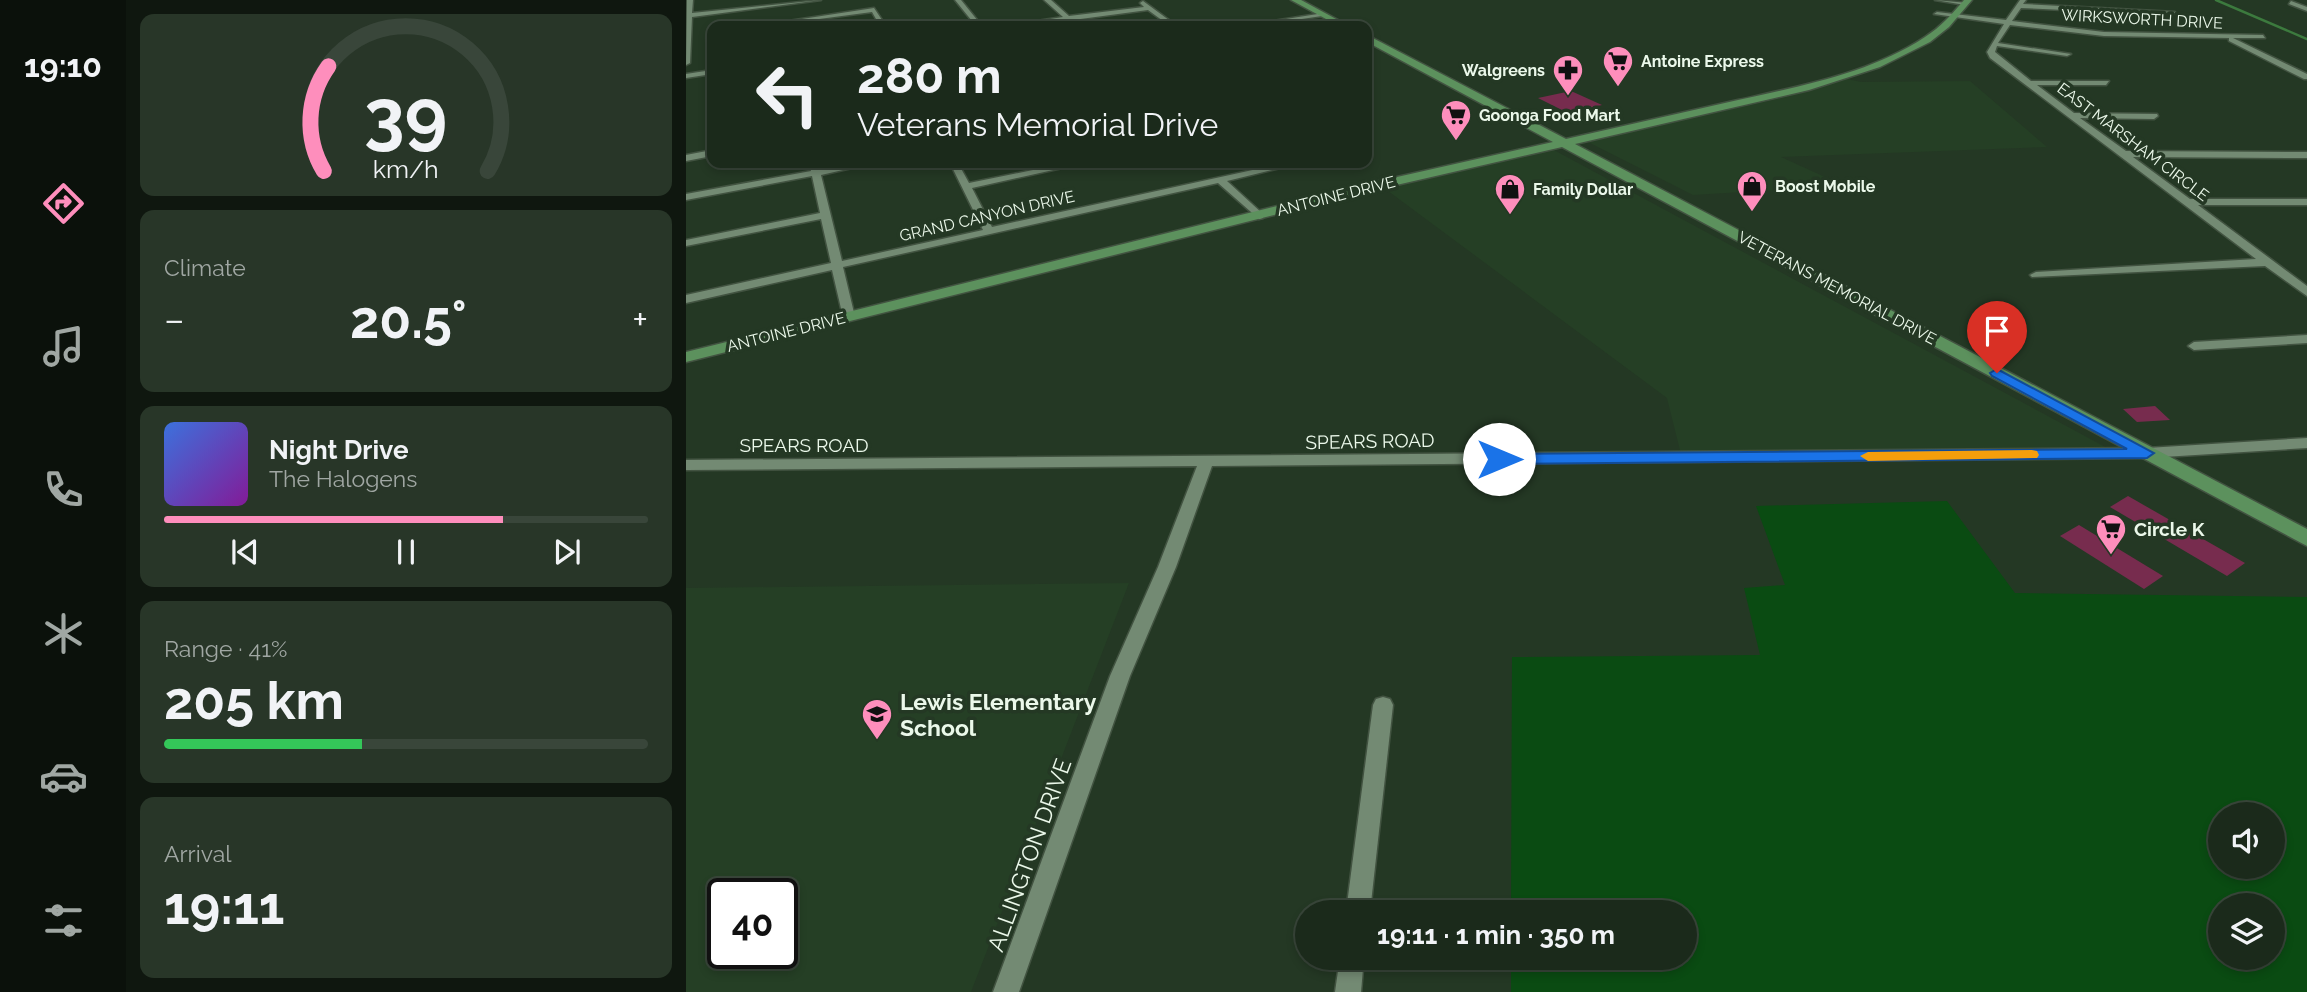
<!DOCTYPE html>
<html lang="en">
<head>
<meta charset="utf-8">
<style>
  :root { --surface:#1b2a1b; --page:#283628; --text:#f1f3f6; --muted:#a0a7a3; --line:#39463a; --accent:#fe8ebc }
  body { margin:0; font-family:Raleway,sans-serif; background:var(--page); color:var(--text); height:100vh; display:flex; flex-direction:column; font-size:26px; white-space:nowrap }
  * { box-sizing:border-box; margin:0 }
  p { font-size:23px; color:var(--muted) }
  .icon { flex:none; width:38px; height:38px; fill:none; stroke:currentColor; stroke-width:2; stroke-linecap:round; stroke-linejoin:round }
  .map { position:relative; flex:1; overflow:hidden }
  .panel { display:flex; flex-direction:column; gap:14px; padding:14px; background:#0f170f; width:560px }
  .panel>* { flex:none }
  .top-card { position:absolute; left:21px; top:21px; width:665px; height:147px; border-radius:14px; box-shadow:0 4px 10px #0003,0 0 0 2px var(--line); background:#1b2a1b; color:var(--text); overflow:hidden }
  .buttons { position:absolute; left:1522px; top:802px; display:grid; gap:14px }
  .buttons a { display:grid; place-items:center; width:77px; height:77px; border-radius:50%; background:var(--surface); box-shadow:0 4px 10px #0003,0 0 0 2px var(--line); font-size:35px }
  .speed { position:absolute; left:21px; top:878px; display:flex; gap:14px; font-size:35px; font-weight:700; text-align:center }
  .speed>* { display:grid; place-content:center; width:91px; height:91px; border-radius:50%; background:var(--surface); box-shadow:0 4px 10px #0003,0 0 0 2px var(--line); line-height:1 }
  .speed .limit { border:4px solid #111; border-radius:10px; background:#fff; color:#111 }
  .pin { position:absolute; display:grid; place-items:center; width:60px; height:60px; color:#fff; margin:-72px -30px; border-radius:50% 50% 50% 0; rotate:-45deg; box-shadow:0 0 7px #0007 }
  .pin .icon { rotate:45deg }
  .me { position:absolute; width:77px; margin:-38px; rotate:90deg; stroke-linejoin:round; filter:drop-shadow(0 0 5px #0008) }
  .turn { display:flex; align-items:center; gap:24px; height:147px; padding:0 35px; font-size:32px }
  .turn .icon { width:91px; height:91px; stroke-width:2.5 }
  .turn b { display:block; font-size:49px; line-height:60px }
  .big { font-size:52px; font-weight:700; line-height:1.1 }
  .panel .tile { flex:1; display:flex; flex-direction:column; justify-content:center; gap:10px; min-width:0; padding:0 24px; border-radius:14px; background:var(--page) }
  .panel .dial { align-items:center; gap:0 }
  .dial svg { height:182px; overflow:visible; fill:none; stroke:var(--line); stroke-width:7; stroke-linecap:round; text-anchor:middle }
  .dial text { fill:var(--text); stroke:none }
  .song { display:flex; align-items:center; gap:21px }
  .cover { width:84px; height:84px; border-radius:10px; background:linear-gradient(135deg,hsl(220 70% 55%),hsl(290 70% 35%)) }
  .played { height:7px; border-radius:4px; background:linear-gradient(90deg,var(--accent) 70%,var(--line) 70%) }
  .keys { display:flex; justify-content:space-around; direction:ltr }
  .heat { display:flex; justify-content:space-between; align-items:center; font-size:38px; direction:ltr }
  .charge { height:10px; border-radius:5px; background:linear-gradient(90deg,#34c759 41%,var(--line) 0) }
  .trip { position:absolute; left:609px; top:900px; width:402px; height:70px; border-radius:35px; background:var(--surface); box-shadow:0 4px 10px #0003,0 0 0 2px var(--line); font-weight:700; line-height:70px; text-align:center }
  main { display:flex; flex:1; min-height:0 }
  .dock { display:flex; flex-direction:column; width:126px; justify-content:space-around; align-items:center; background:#0b110b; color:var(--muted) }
  .dock .icon { width:49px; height:49px }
  .dock .current { color:var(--accent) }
  .dock b { font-size:32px; color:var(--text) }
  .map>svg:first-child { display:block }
  .built { fill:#253f25; fill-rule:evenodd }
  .green { fill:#0a4b12; fill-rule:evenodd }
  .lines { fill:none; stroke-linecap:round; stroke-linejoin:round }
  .stream { stroke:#3c7a3e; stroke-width:2.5 }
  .building { fill:#772c4e }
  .minor-casing { stroke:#425341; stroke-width:3 }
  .major-casing { stroke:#425341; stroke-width:3 }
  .minor { fill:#738a73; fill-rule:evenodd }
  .major { fill:#5c915d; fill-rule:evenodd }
  .route { fill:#1a73e8; stroke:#114b97; stroke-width:2 }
  .slow { fill:#f59e0b }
  .labels { text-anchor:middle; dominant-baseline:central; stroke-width:7; stroke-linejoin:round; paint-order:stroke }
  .far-street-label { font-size:16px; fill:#ebf8ea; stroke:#243824 }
  .far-poi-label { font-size:16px; font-weight:bold; fill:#ebf8ea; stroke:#243824; text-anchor:start }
  .street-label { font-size:19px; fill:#ebf8ea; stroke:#243824 }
  .poi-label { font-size:19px; font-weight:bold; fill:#ebf8ea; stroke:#243824; text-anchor:start }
  .near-poi-label { font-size:23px; font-weight:bold; fill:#ebf8ea; stroke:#243824; text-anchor:start }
  .near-street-label { font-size:23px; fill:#ebf8ea; stroke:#243824 }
</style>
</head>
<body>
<main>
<nav class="dock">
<b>19:10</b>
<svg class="icon current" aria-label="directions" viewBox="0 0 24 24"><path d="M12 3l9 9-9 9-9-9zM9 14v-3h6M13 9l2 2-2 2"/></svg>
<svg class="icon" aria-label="music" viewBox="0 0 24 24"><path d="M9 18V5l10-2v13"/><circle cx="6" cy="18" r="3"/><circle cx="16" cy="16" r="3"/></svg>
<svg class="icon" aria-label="phone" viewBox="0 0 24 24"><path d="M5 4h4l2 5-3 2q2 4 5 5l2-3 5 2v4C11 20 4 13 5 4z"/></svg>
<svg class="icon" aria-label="climate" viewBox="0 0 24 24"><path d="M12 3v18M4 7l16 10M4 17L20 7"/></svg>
<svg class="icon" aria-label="car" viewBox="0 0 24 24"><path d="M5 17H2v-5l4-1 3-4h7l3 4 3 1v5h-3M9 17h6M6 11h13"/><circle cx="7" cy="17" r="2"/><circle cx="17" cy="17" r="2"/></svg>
<svg class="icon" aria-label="filters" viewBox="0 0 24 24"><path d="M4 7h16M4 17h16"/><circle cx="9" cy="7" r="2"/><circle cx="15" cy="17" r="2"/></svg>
</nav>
<section class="panel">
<div class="tile dial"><svg viewBox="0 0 100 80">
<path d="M14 69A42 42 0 1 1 86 69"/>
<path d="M14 69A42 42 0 0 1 16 23" stroke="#fe8ebc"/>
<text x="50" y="56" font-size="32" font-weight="700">39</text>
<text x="50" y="72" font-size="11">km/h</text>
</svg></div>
<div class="tile"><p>Climate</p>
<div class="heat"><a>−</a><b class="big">20.5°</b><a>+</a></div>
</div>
<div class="tile">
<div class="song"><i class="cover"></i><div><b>Night Drive</b><p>The Halogens</p></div></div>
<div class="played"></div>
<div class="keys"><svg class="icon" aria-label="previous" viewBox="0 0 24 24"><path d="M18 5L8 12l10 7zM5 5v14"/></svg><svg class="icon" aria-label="pause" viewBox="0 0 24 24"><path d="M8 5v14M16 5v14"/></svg><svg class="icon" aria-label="next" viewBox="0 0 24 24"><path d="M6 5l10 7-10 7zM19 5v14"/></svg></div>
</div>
<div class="tile"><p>Range · 41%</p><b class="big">205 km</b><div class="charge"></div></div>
<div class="tile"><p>Arrival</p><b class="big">19:11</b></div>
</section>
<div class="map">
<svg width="1621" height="992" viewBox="0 0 1621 992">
  <rect width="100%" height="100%" fill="#243824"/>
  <g class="built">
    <path d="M1161,79l14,3 109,-1 77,66 -266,10 64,29 -152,9 -107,-54 182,-40z"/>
    <path d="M866,149l557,300 -428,5 -14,-56 -283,-210z"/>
    <path d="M443,583l-158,409h-285v-404zM96,894v60h-59v-60z"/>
  </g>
  <path class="green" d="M1261,501l68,92 292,4v395h-796v-35h174v-45h-174l1,-255 248,-2 -16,-67 41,-3 -29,-79zM1535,814h52v52h-52zM1535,905h52v52h-52z"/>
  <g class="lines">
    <path class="stream" d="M1530,0l91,39"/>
  </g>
  <g class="building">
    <path d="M885,91l31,14 -34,8 -30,-15z"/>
    <path d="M1469,406l15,14 -33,2 -14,-13z"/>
    <path d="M1442,496l117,67 -18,13 -117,-69z"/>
    <path d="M1393,525l84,51 -19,13 -84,-53z"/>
  </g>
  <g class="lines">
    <g class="minor-casing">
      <g id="minor">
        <path d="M1,0h6l-1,13 129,-13 -129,17 -2,46 -4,2z"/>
        <path d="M269,0h6l21,26h-6z"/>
        <path d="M358,0h7l18,16 75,-9 -4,-4 3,-2 34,25h-7l-22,-16 -75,10 2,2 -3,2 -6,-4 -61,6 58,-9z"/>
        <path d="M1249,0l33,3 -3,2z"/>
        <path d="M1334,0h6l-3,4 152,8 -2,3 -152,-7 -9,13 92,11 159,3 2,3h-32l74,36v5h-3l-75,-38v-3l-125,-2 -94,-11 -12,18 73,11 -4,2 -70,-10 -2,6 36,29h78l-3,4h-69l37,28 83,1 1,2 -4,3 -74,-1 46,33 181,1v6l-174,-1 57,42h117v6h-109l109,81v10l-42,-30 -233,11 -2,-2 6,-3 220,-13 -266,-201 -3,-6 17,-28 -70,-10 3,-2 69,8z"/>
        <path d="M1605,1l16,6v4l-18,-7z"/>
        <path d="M188,8l12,18h-6l-8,-14 -83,11v3h-6l-1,-4z"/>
        <path d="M638,13l-2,3 -67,10h-14z"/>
        <path d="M26,70v4l-26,4v-4z"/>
        <path d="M26,150v6l-26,5v-6z"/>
        <path d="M126,163h5l3,6 35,-6h19l-53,12 21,86 141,-31 -33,-67h8l11,20 98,-20h18l-113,25 20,39 293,-64h16l-74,18 36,33v4l-4,1 -41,-36 -375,84 12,50 -6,4 -6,-4 -11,-47 -146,33v-8l145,-32 -10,-44 -135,27v-6l134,-27 -8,-37 -126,24v-6l125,-23 -2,-6z"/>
        <path d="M1621,335v8l-113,7 -6,-4 6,-4z"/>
        <path d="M1621,438v10l-160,10 -935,8 -36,101 -46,109 -111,316h-26l117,-316 48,-109 39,-101 -511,4v-10l1461,-12z"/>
        <path d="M697,697l7,2 3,6 -23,207h-24l27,-207 3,-6z"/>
        <path d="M654,957h24l-3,35h-26z"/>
      </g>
    </g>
    <g class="major-casing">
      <g id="major">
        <path d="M605,0h10l48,26h-10z"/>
        <path d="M1278,0h8l-23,27 -19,15 -50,25 -71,23 -234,54 732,385v17l-745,-399 -196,45 -680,170v-10l680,-168 187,-42 -186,-100v-7l199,104c57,-13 115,-26 172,-39 63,-14 133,-27 187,-63 16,-10 27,-23 39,-37z"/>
      </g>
    </g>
    <use href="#minor" class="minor"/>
    <use href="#major" class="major"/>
  </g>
  <path class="route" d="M1311,369l157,84 -7,5 -648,6 -8,-5 8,-5 628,-5 -135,-73 -2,-3z"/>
  <path class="slow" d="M1346,450l5,1 2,4 -2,3 -169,3 -8,-5 8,-4z"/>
  <defs>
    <g id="supermarket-pin" transform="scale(1.575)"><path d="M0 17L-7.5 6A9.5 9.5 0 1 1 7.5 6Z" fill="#fe8ebc" stroke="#243824"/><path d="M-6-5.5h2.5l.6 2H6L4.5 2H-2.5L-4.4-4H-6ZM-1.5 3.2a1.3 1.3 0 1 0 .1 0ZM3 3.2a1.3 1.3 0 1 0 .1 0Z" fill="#111"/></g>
    <g id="pharmacy-pin" transform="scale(1.575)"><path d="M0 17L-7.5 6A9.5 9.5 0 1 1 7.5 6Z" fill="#fe8ebc" stroke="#243824"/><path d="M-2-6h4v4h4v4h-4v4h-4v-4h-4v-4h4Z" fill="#111"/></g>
    <g id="shop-pin" transform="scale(1.575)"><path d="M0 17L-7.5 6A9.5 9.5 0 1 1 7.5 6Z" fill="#fe8ebc" stroke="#243824"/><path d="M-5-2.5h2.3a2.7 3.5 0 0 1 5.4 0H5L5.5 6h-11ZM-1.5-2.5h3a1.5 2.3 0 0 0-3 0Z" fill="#111"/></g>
    <g id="school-pin" transform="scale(1.575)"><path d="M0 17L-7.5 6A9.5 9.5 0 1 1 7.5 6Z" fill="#fe8ebc" stroke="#243824"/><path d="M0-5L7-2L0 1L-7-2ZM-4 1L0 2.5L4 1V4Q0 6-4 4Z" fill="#111"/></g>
  </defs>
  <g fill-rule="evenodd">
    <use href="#supermarket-pin" x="932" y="61"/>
    <use href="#pharmacy-pin" x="882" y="70"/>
    <use href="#supermarket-pin" x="770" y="115"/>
    <use href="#shop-pin" x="1066" y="186"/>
    <use href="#shop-pin" x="824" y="189"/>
    <use href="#supermarket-pin" x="1425" y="529"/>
    <use href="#school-pin" x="191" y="714"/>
  </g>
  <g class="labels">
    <g class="far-street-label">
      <text transform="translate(1456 19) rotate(3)">WIRKSWORTH DRIVE</text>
      <text transform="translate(1447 142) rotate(37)">EAST MARSHAM CIRCLE</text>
      <text transform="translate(650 196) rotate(-14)">ANTOINE DRIVE</text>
      <text transform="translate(301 216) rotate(-13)">GRAND CANYON DRIVE</text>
      <text transform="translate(1151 288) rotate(28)">VETERANS MEMORIAL DRIVE</text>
      <text transform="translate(100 332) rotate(-14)">ANTOINE DRIVE</text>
    </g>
    <g class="far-poi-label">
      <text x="955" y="61">Antoine Express</text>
      <text x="859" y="70" text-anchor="end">Walgreens</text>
      <text x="793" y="115">Goonga Food Mart</text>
      <text x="1089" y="186">Boost Mobile</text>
      <text x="847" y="189">Family Dollar</text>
    </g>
    <g class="street-label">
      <text transform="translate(684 441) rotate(-1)">SPEARS ROAD</text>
      <text x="118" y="445">SPEARS ROAD</text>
    </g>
    <g class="poi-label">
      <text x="1448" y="529">Circle K</text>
    </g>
    <g class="near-poi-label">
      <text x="214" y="701">Lewis Elementary<tspan x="214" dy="26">School</tspan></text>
    </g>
    <g class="near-street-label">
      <text transform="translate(343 855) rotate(-70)">ALLINGTON DRIVE</text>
    </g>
  </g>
</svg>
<div class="buttons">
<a><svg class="icon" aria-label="sound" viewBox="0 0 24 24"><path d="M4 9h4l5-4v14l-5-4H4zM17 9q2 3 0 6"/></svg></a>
<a><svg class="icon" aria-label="layers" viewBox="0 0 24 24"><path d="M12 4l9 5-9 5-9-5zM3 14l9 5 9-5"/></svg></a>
</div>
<div class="speed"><div class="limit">40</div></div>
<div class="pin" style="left:1311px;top:373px;background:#d93025"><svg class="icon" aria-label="arrive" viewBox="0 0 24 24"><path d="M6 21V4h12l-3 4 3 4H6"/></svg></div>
<svg class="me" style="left:813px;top:459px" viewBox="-20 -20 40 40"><circle r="19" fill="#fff"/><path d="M0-13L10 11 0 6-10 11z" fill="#1a73e8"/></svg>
<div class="trip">19:11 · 1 min · 350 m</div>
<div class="top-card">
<div class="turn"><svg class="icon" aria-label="left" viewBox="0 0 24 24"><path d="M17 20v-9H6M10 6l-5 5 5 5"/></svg><div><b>280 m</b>Veterans Memorial Drive</div></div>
</div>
</div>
</main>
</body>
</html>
